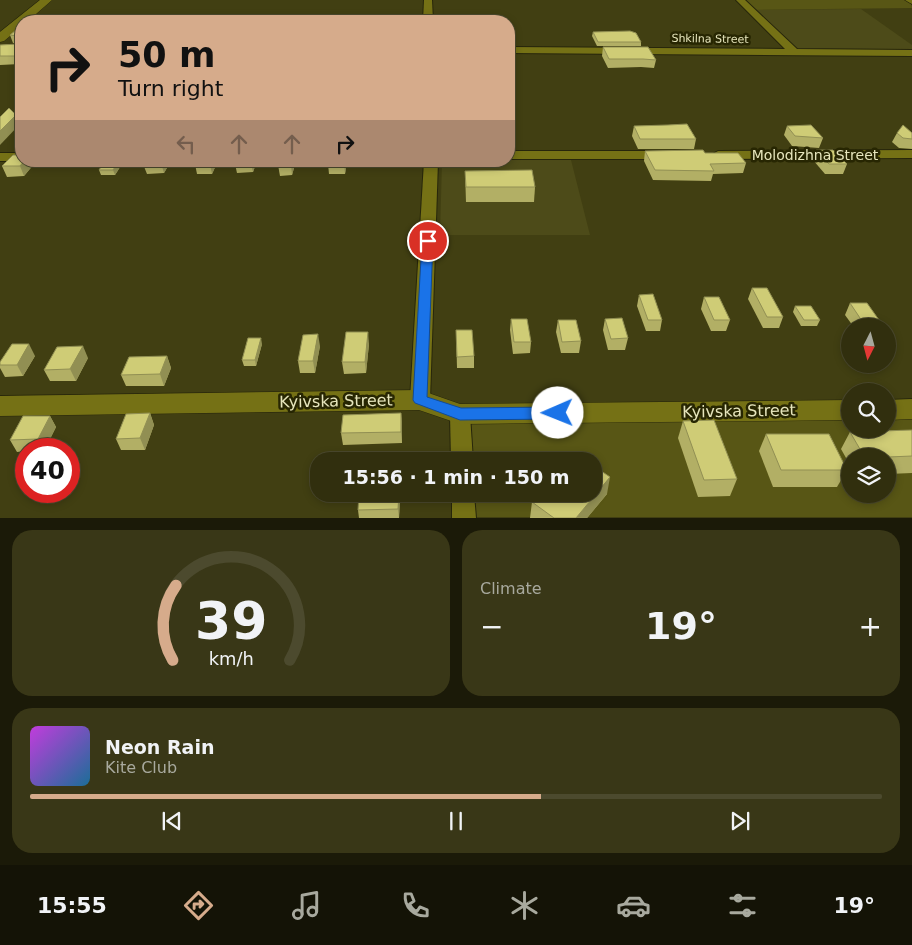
<!DOCTYPE html>
<html lang="en">
<head>
<meta charset="utf-8">
<style>
  :root { --surface:#312f0e; --page:#393717; --text:#f1f3f6; --muted:#a8a99e; --line:#4c4a2e; --accent:#d6ab8b }
  body { margin:0; font-family:"DejaVu Sans",sans-serif; background:var(--page); color:var(--text); height:100vh; display:flex; flex-direction:column; font-size:19px; white-space:nowrap }
  * { box-sizing:border-box; margin:0 }
  p { font-size:16px; color:var(--muted) }
  .icon { flex:none; width:28px; height:28px; fill:none; stroke:currentColor; stroke-width:2; stroke-linecap:round; stroke-linejoin:round }
  .map { position:relative; height:518px; overflow:hidden }
  .panel { display:flex; flex-direction:column; gap:12px; padding:12px; background:#1b1a08; flex:1 }
  .panel>* { flex:none }
  .guide { position:absolute; left:15px; top:15px; width:500px; height:152px; border-radius:20px; box-shadow:0 2px 8px #0003,0 0 0 1px var(--line); background:#d6ab8b; color:#111; overflow:hidden }
  .needle { width:32px; rotate:186deg }
  .fabs { position:absolute; left:841px; top:318px; display:grid; gap:10px }
  .fabs a { display:grid; place-items:center; width:55px; height:55px; border-radius:50%; background:var(--surface); box-shadow:0 2px 8px #0003,0 0 0 1px var(--line); font-size:25px }
  .speed { position:absolute; left:15px; top:438px; display:flex; gap:10px; font-size:25px; font-weight:700; text-align:center }
  .speed>* { display:grid; place-content:center; width:65px; height:65px; border-radius:50%; background:var(--surface); box-shadow:0 2px 8px #0003,0 0 0 1px var(--line); line-height:1 }
  .speed .limit { border:8px solid #d22; background:#fff; color:#111 }
  .pin { position:absolute; display:grid; place-items:center; width:42px; height:42px; color:#fff; margin:-21px; border:2px solid #fff; border-radius:50%; box-shadow:0 1px 5px #0007 }
  .me { position:absolute; width:55px; margin:-28px; rotate:269deg; stroke-linejoin:round; filter:drop-shadow(0 0 4px #0008) }
  .turn { display:flex; align-items:center; gap:18px; height:105px; padding:0 20px; font-size:22px }
  .turn .icon { width:65px; height:65px; stroke-width:2.5 }
  .turn b { display:block; font-size:35px; line-height:42px }
  .lanes { display:flex; align-items:center; height:48px; padding:0 20px; background:#0003; justify-content:center; gap:25px; direction:ltr }
  .lanes .off { opacity:.35 }
  .big { font-size:38px; font-weight:700; line-height:1.1 }
  .panel .card { flex:1; display:flex; flex-direction:column; justify-content:center; gap:8px; min-width:0; padding:0 18px; border-radius:20px; background:var(--page) }
  .panel .dial { align-items:center; gap:0 }
  .dial svg { height:130px; overflow:visible; fill:none; stroke:var(--line); stroke-width:7; stroke-linecap:round; text-anchor:middle }
  .dial text { fill:var(--text); stroke:none }
  .song { display:flex; align-items:center; gap:15px }
  .cover { width:60px; height:60px; border-radius:8px; background:linear-gradient(135deg,hsl(290 70% 55%),hsl(200 70% 35%)) }
  .played { height:5px; border-radius:2px; background:linear-gradient(90deg,var(--accent) 60%,var(--line) 60%) }
  .keys { display:flex; justify-content:space-around; direction:ltr }
  .heat { display:flex; justify-content:space-between; align-items:center; font-size:28px; direction:ltr }
  .panel .tiles { flex:1; display:grid; gap:12px; grid-template-columns:1fr 1fr }
  .card:last-child { grid-column:span 2 }
  .trip { position:absolute; left:310px; top:452px; width:292px; height:50px; border-radius:20px; background:var(--surface); box-shadow:0 2px 8px #0003,0 0 0 1px var(--line); font-weight:700; line-height:50px; text-align:center }
  .tabs { display:flex; height:80px; justify-content:space-around; align-items:center; background:#141306; color:var(--muted) }
  .tabs .icon { width:35px; height:35px }
  .tabs .current { color:var(--accent) }
  .tabs b { font-size:22px; color:var(--text) }
  .map>svg:first-child { display:block }
  .built { fill:#4d4b19 }
  .green { fill:#585615; fill-rule:evenodd }
  .lines { fill:none; stroke-linecap:round; stroke-linejoin:round }
  .minor-casing { stroke:#27260b; stroke-width:2 }
  .tertiary-casing { stroke:#27260b; stroke-width:1 }
  .minor { fill:#757115; fill-rule:evenodd }
  .tertiary { fill:#757115; fill-rule:evenodd }
  .wall { fill:#b2af65 }
  .shaded-wall { fill:#918f53 }
  .building { fill:#cfcc76; stroke:#918f53 }
  .route { fill:#1a73e8; stroke:#114b97 }
  .labels { text-anchor:middle; dominant-baseline:central; stroke-width:5; stroke-linejoin:round; paint-order:stroke }
  .far-street-label { font-size:11px; fill:#e6e5bc; stroke:#272602 }
  .street-label { font-size:14px; fill:#e6e5bc; stroke:#272602 }
  .near-street-label { font-size:16px; fill:#e6e5bc; stroke:#272602 }
</style>
</head>
<body>
<div class="map">
<svg width="912" height="518" viewBox="0 0 912 518">
  <rect width="100%" height="100%" fill="#413f12"/>
  <g class="built">
    <path d="M861,9l51,36v8h-117l-45,-43z"/>
    <path d="M509,160h62l19,75h-150l2,-74h67z"/>
  </g>
  <g class="green">
    <path d="M740,0h171l1,8 -162,2z"/>
    <path d="M912,409v108h-448l-1,-23h131v-33h-132l-2,-47 390,-4v19h38v-19zM850,456h38v38h-38z"/>
  </g>
  <g class="lines">
    <g class="minor-casing">
      <g id="minor">
        <path d="M424,0h8l1,21h-10z"/>
        <path d="M736,0h9l52,49 115,1v6l-403,-3v-6l276,2z"/>
        <path d="M912,150v8l-194,1 -7,-4 7,-4z"/>
        <path d="M509,151h157l7,4 -7,4h-157z"/>
        <rect x="0" y="153" width="21" height="8"/>
        <path d="M424,161h14l-8,239 -3,6 -7,2 -7,-2 -3,-6z"/>
        <path d="M460,406l7,2 3,6 3,47h-22l-1,-47 3,-6z"/>
        <path d="M452,494h22l2,24h-24z"/>
      </g>
    </g>
    <g class="tertiary-casing">
      <g id="tertiary">
        <path d="M40,0h12l-24,21h-7v6l-17,14 -4,1v-10z"/>
        <path d="M905,0h7v4z"/>
        <path d="M420,390l40,14 390,-4v20l-390,4 -41,-14 -419,6v-20z"/>
        <path d="M912,399v20l-24,1v-20z"/>
      </g>
    </g>
    <use href="#minor" class="minor"/>
    <use href="#tertiary" class="tertiary"/>
  </g>
  <g class="wall">
    <path d="M21,26l-1,38 -20,1v-20l19,-1 -6,-1 -3,-8z"/>
    <path d="M593,32l48,10v4h-44l-5,-10z"/>
    <path d="M603,47l53,13 -2,8 -13,-1 -33,1 -6,-12z"/>
    <path d="M634,126l62,13 -2,10h-56l-6,-13z"/>
    <path d="M787,126l36,12 -4,10 -27,-2 -8,-11z"/>
    <path d="M897,133h15v16l-13,-1 -7,-6z"/>
    <path d="M816,150l31,14 -4,10h-18l-12,-14z"/>
    <path d="M645,151l60,2 41,10 -3,10 -30,1 -2,7 -58,-1 -9,-19z"/>
    <path d="M21,161h12l1,3 -10,12 -17,1 -5,-11z"/>
    <path d="M105,161h16l1,3 -7,11h-14l-2,-5z"/>
    <path d="M171,161l-7,12 -17,1 -4,-10z"/>
    <path d="M196,161h21v2l-5,11h-15l-2,-10z"/>
    <path d="M236,161h21l-4,11 -16,1 -2,-9z"/>
    <path d="M279,161h17l-4,14 -12,1 -2,-11z"/>
    <path d="M329,161h18l-2,13h-16l-1,-10z"/>
    <path d="M465,171l70,16 -1,15h-68z"/>
    <path d="M752,288l31,29 -4,11h-16l-15,-29z"/>
    <path d="M639,295l23,25 -2,11h-14l-9,-25z"/>
    <path d="M704,297l26,23 -4,11h-15l-10,-22z"/>
    <path d="M850,303l29,17 -3,6h-23l-8,-11z"/>
    <path d="M795,306l25,14 -3,6h-16l-8,-14z"/>
    <path d="M511,319l20,23 -1,11 -17,1 -3,-24z"/>
    <path d="M605,319l23,19 -3,12h-17l-5,-20z"/>
    <path d="M558,320l23,21 -2,12h-18l-5,-21z"/>
    <path d="M456,330l18,26v12h-17z"/>
    <path d="M262,344l-6,22h-12l-2,-6z"/>
    <path d="M369,344l-3,29 -22,1 -2,-12z"/>
    <path d="M320,346l-5,27h-15l-2,-12z"/>
    <path d="M35,356l-12,20 -18,1 -5,-9v-6z"/>
    <path d="M167,356l4,12 -7,18h-38l-5,-11z"/>
    <path d="M88,358l-12,23h-26l-6,-11z"/>
    <path d="M150,413l4,12 -9,25h-24l-5,-11z"/>
    <path d="M401,413l1,12v18l-59,2 -2,-12z"/>
    <path d="M50,416l6,11 -11,22h-19v2l-9,1 -7,-12z"/>
    <path d="M683,421l54,58 -7,17 -32,1 -20,-59z"/>
    <path d="M912,430v43l-24,1v-18h-38v9l-9,-16 9,-17z"/>
    <path d="M766,434l81,36 -10,17h-64l-14,-36z"/>
    <path d="M607,494l-20,24h-57l2,-16z"/>
    <path d="M400,498l-1,20h-40l-1,-8z"/>
  </g>
  <g class="shaded-wall">
    <path d="M21,52v11l-1,1 -3,-8z"/>
    <path d="M16,115l4,9 -20,21v-14z"/>
    <path d="M24,161h9l1,3 -10,12 -4,-10z"/>
    <path d="M119,161h2l1,3 -7,11 -2,-5z"/>
    <path d="M162,161h9l-7,12 -3,-10z"/>
    <path d="M211,161h6v2l-5,11 -2,-10z"/>
    <path d="M252,161h5l-4,11 -2,-8z"/>
    <path d="M292,161h4l-4,14 -1,-10z"/>
    <path d="M344,161h3v2l-2,11z"/>
    <path d="M368,332l1,12 -3,29 -1,-11z"/>
    <path d="M318,334l2,12 -5,27 -2,-12z"/>
    <path d="M261,338l1,6 -6,22 -1,-6z"/>
    <path d="M29,344l6,12 -12,20 -6,-11z"/>
    <path d="M83,346l5,12 -12,23 -6,-12z"/>
    <path d="M167,356l4,12 -7,18 -4,-12z"/>
    <path d="M150,413l4,12 -9,25 -5,-12z"/>
    <path d="M401,413l1,12v18l-1,-11z"/>
    <path d="M50,416l6,11 -11,22h-2l-5,-10z"/>
    <path d="M610,477l-3,17 -20,24h-11z"/>
    <path d="M399,494h1v4l-1,20 -1,-9z"/>
  </g>
  <g class="building">
    <path d="M21,26v26l-4,4h-17v-11l19,-1v-8l-9,-1z"/>
    <path d="M630,31l6,2 5,9h-43l-5,-10z"/>
    <path d="M603,47h45l8,13 -13,-1h-34z"/>
    <path d="M9,108l7,7 -16,16v-14z"/>
    <path d="M687,124l9,15h-56l-6,-13 34,-1z"/>
    <path d="M811,125l12,13 -28,-2 -8,-10z"/>
    <path d="M903,125l9,8v6l-9,-1 -6,-5z"/>
    <path d="M703,150l2,3h33l8,10 -36,1 4,7 -59,-1 -10,-19z"/>
    <path d="M816,150h17l14,14h-18z"/>
    <path d="M13,155h8v6h3l-4,5h-18z"/>
    <path d="M105,161h14l-6,9h-14z"/>
    <path d="M145,161h17l-1,2 -18,1z"/>
    <path d="M196,161h15l-1,3h-15z"/>
    <path d="M236,161h16l-1,3h-16z"/>
    <path d="M279,161h13l-1,4h-13z"/>
    <path d="M329,161h15v3h-16z"/>
    <path d="M532,170l3,17h-69l-1,-16z"/>
    <path d="M752,288h15l16,29h-16z"/>
    <path d="M653,294l9,26h-14l-9,-25z"/>
    <path d="M704,297h15l11,23h-16z"/>
    <path d="M850,303h17l12,17 -17,1z"/>
    <path d="M795,306h16l9,14h-16z"/>
    <path d="M622,318l6,20 -17,1 -6,-20z"/>
    <path d="M511,319h16l4,23h-17z"/>
    <path d="M558,320h18l5,21 -19,1z"/>
    <path d="M456,330h16l2,26 -17,1z"/>
    <path d="M346,332h22l-3,30h-23z"/>
    <path d="M318,334l-5,27h-15l5,-26z"/>
    <path d="M248,338h13l-6,22h-13z"/>
    <path d="M12,344h17l-12,21h-17v-3z"/>
    <path d="M83,346l-13,23 -26,1 13,-23z"/>
    <path d="M167,356l-7,18 -39,1 8,-18z"/>
    <path d="M150,413l-10,25 -24,1 10,-25z"/>
    <path d="M401,413v19l-60,1 2,-18z"/>
    <path d="M23,416h27l-12,23 -28,1z"/>
    <path d="M714,420l23,59 -33,1 -21,-59z"/>
    <path d="M912,430v26l-24,1v-1h-24l-14,-24z"/>
    <path d="M766,434h63l18,36h-66z"/>
    <path d="M576,454l11,7h-18z"/>
    <path d="M594,466l16,11 -34,41h-22l-22,-16 8,-8h54z"/>
    <path d="M359,494h40l-1,15 -40,1z"/>
  </g>
  <path class="route" d="M428,237l5,4 -6,156 34,11 97,-1 5,2 2,4 -2,4 -5,2 -98,1 -45,-17 -2,-3 9,-159z"/>
  <g class="labels">
    <g class="far-street-label">
      <text transform="translate(710 39) rotate(1)">Shkilna Street</text>
    </g>
    <g class="street-label">
      <text x="815" y="155">Molodizhna Street</text>
    </g>
    <g class="near-street-label">
      <text transform="translate(336 401) rotate(-1)">Kyivska Street</text>
      <text transform="translate(739 411) rotate(-1)">Kyivska Street</text>
    </g>
  </g>
</svg>
<div class="fabs">
<a><svg class="needle" viewBox="-14 -14 28 28"><path d="M0-13l5 13h-10z" fill="#e53935"/><path d="M0 13l5-13h-10z" fill="#a8a99e"/></svg></a>
<a><svg class="icon" aria-label="search" viewBox="0 0 24 24"><circle cx="10" cy="10" r="6"/><path d="M15 15l6 6"/></svg></a>
<a><svg class="icon" aria-label="layers" viewBox="0 0 24 24"><path d="M12 4l9 5-9 5-9-5zM3 14l9 5 9-5"/></svg></a>
</div>
<div class="speed"><div class="limit">40</div></div>
<div class="pin" style="left:428px;top:241px;background:#d93025"><svg class="icon" aria-label="arrive" viewBox="0 0 24 24"><path d="M6 21V4h12l-3 4 3 4H6"/></svg></div>
<svg class="me" style="left:558px;top:413px" viewBox="-20 -20 40 40"><circle r="19" fill="#fff"/><path d="M0-13L10 11 0 6-10 11z" fill="#1a73e8"/></svg>
<div class="trip">15:56 · 1 min · 150 m</div>
<div class="guide">
<div class="turn"><svg class="icon" aria-label="right" viewBox="0 0 24 24"><path d="M7 20v-9h11M14 6l5 5-5 5"/></svg><div><b>50 m</b>Turn right</div></div>
<div class="lanes"><svg class="icon off" aria-label="left" viewBox="0 0 24 24"><path d="M17 20v-9H6M10 6l-5 5 5 5"/></svg><svg class="icon off" aria-label="ahead" viewBox="0 0 24 24"><path d="M12 20V5M6 11l6-6 6 6"/></svg><svg class="icon off" aria-label="ahead" viewBox="0 0 24 24"><path d="M12 20V5M6 11l6-6 6 6"/></svg><svg class="icon" aria-label="right" viewBox="0 0 24 24"><path d="M7 20v-9h11M14 6l5 5-5 5"/></svg></div>
</div>
</div>
<section class="panel">
<div class="tiles">
<div class="card dial"><svg viewBox="0 0 100 80">
<path d="M14 69A42 42 0 1 1 86 69"/>
<path d="M14 69A42 42 0 0 1 16 23" stroke="#d6ab8b"/>
<text x="50" y="56" font-size="32" font-weight="700">39</text>
<text x="50" y="72" font-size="11">km/h</text>
</svg></div>
<div class="card"><p>Climate</p>
<div class="heat"><a>−</a><b class="big">19°</b><a>+</a></div>
</div>
<div class="card">
<div class="song"><i class="cover"></i><div><b>Neon Rain</b><p>Kite Club</p></div></div>
<div class="played"></div>
<div class="keys"><svg class="icon" aria-label="previous" viewBox="0 0 24 24"><path d="M18 5L8 12l10 7zM5 5v14"/></svg><svg class="icon" aria-label="pause" viewBox="0 0 24 24"><path d="M8 5v14M16 5v14"/></svg><svg class="icon" aria-label="next" viewBox="0 0 24 24"><path d="M6 5l10 7-10 7zM19 5v14"/></svg></div>
</div>
</div>
</section>
<nav class="tabs">
<b>15:55</b>
<svg class="icon current" aria-label="directions" viewBox="0 0 24 24"><path d="M12 3l9 9-9 9-9-9zM9 14v-3h6M13 9l2 2-2 2"/></svg>
<svg class="icon" aria-label="music" viewBox="0 0 24 24"><path d="M9 18V5l10-2v13"/><circle cx="6" cy="18" r="3"/><circle cx="16" cy="16" r="3"/></svg>
<svg class="icon" aria-label="phone" viewBox="0 0 24 24"><path d="M5 4h4l2 5-3 2q2 4 5 5l2-3 5 2v4C11 20 4 13 5 4z"/></svg>
<svg class="icon" aria-label="climate" viewBox="0 0 24 24"><path d="M12 3v18M4 7l16 10M4 17L20 7"/></svg>
<svg class="icon" aria-label="car" viewBox="0 0 24 24"><path d="M5 17H2v-5l4-1 3-4h7l3 4 3 1v5h-3M9 17h6M6 11h13"/><circle cx="7" cy="17" r="2"/><circle cx="17" cy="17" r="2"/></svg>
<svg class="icon" aria-label="filters" viewBox="0 0 24 24"><path d="M4 7h16M4 17h16"/><circle cx="9" cy="7" r="2"/><circle cx="15" cy="17" r="2"/></svg>
<b>19°</b>
</nav>
</body>
</html>
